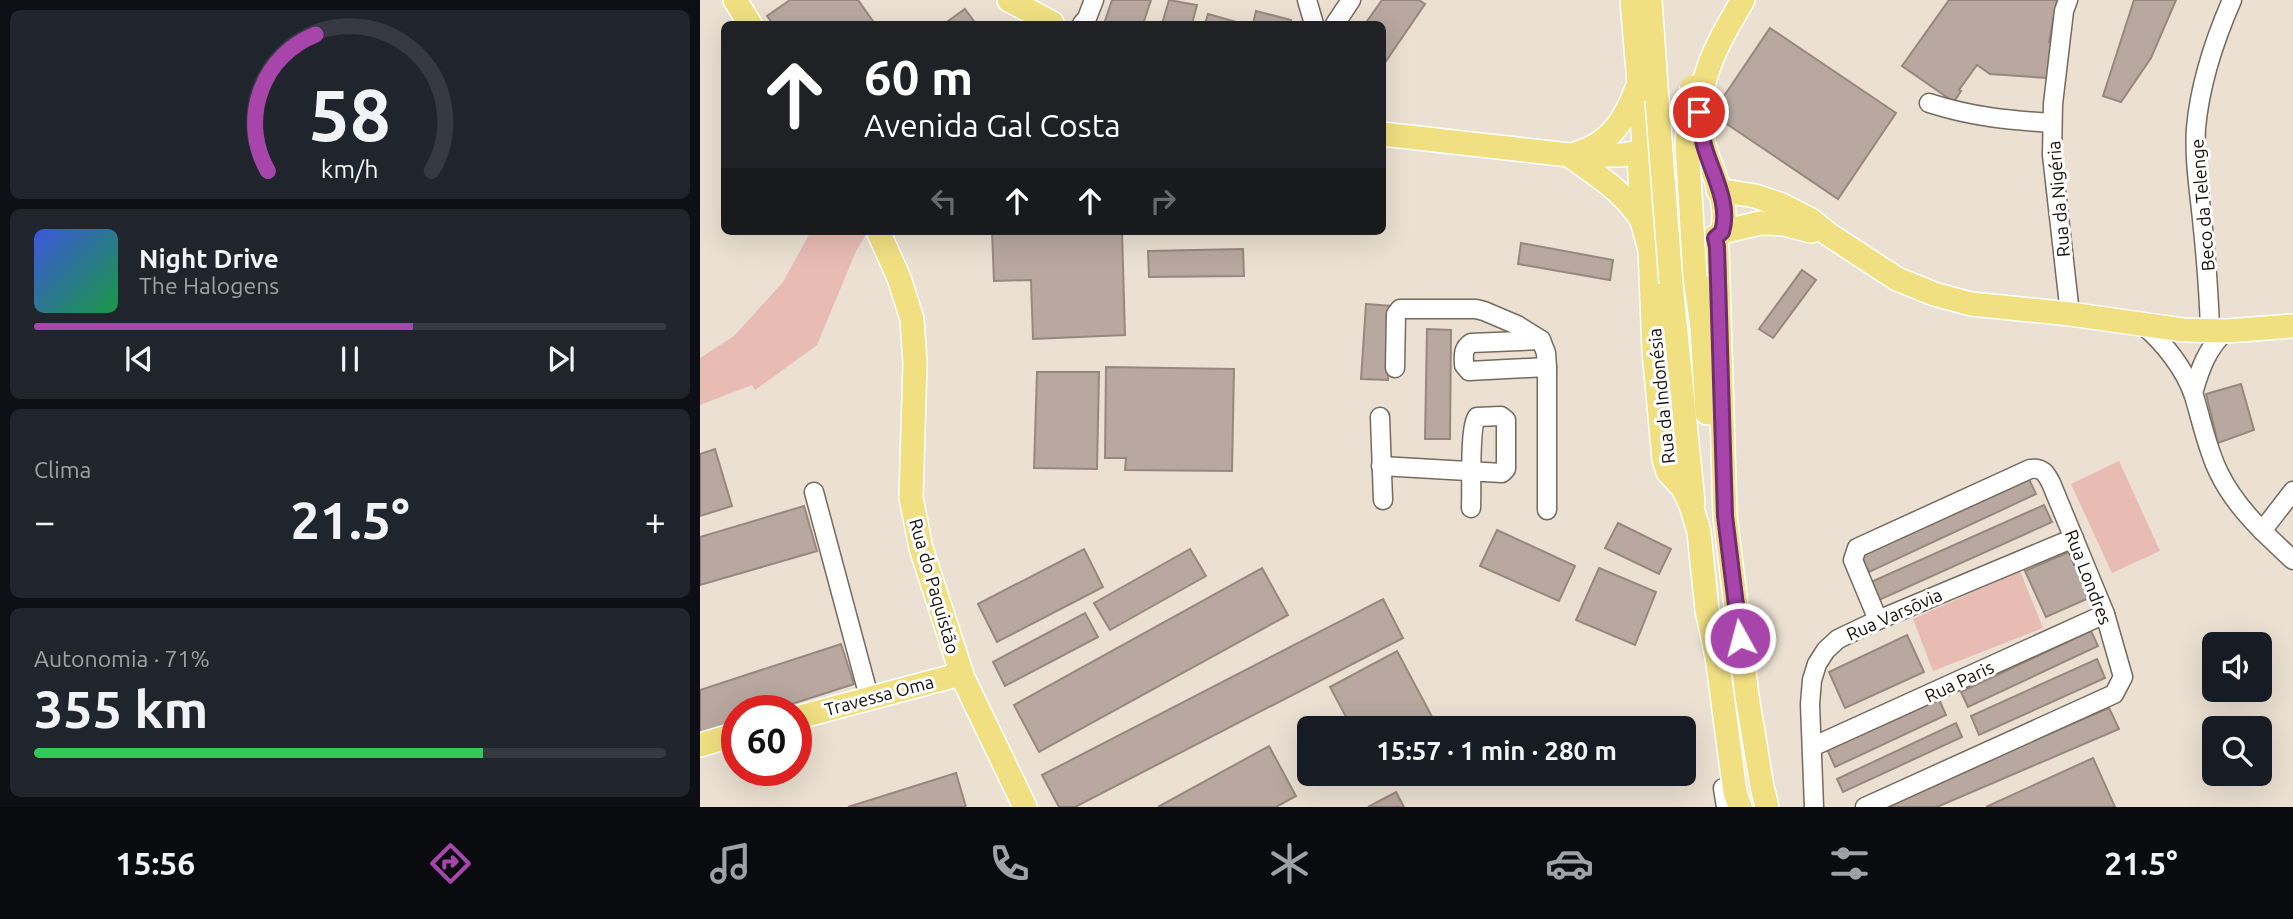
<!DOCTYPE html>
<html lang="pt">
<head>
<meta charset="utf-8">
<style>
  :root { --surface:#171b24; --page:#20242c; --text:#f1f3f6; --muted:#9ea1a6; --line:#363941; --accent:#a745ab }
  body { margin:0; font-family:Ubuntu,sans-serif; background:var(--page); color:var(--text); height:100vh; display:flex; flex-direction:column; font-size:26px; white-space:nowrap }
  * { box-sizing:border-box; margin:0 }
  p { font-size:23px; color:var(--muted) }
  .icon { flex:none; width:38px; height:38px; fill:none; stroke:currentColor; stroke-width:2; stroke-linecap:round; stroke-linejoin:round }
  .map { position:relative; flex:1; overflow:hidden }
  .side { display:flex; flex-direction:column; gap:10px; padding:10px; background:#0d0f14; width:700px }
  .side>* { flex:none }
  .banner { position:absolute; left:21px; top:21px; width:665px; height:214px; border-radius:10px; box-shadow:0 7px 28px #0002; background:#202124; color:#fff; overflow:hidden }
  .fabs { position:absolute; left:1502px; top:632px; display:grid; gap:14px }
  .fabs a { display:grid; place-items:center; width:70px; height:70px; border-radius:10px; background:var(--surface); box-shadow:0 7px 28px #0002; font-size:35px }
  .speed { position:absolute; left:21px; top:695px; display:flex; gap:14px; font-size:35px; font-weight:700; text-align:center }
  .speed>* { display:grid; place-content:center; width:91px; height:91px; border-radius:50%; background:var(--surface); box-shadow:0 7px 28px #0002; line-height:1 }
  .speed .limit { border:10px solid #d22; background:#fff; color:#111 }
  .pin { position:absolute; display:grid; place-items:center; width:60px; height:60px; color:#fff; margin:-30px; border:4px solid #fff; border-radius:50%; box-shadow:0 2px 7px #0007 }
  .me { position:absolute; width:77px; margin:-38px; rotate:353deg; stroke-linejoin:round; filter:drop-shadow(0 0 5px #0008) }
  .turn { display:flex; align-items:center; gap:24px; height:147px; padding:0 28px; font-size:32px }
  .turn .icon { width:91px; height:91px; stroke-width:2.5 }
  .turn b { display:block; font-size:49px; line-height:60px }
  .lanes { display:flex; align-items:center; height:66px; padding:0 28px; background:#0003; justify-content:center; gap:35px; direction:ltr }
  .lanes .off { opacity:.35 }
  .big { font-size:52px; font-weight:700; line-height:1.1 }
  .side .card { flex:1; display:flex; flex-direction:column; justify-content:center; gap:10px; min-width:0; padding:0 24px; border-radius:10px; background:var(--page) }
  .side .dial { align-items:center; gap:0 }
  .dial svg { height:182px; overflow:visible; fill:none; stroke:var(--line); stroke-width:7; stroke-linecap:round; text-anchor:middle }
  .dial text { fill:var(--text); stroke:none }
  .song { display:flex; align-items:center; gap:21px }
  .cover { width:84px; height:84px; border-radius:10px; background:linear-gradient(135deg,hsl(230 70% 55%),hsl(140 70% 35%)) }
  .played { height:7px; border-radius:4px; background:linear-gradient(90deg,var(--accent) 60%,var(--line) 60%) }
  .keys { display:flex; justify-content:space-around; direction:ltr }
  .heat { display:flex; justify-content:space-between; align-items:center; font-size:38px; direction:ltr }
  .charge { height:10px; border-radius:5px; background:linear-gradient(90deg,#34c759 71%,var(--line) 0) }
  .trip { position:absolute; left:597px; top:716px; width:399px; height:70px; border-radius:10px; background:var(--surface); box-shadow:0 7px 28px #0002; font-weight:700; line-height:70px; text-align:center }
  .tabs { display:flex; height:112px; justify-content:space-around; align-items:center; background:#090b0e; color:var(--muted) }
  .tabs .icon { width:49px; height:49px }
  .tabs .current { color:var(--accent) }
  .tabs b { font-size:32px; color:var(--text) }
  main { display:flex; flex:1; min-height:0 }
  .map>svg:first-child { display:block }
  .green { fill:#e8bcb3 }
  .building { fill:#b8a89f; stroke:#97887f; stroke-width:2 }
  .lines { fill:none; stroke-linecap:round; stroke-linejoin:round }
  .minor-casing { stroke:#746b5e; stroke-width:21 }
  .major-casing { stroke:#fff; stroke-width:26 }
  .minor { stroke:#fff; stroke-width:18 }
  .major { stroke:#f0e082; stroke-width:23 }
  .major-bridge-casing { stroke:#fff; stroke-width:26; stroke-linecap:butt }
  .major-bridge { stroke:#f0e082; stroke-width:23 }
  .route-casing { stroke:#6d2d6f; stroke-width:18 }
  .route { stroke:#a745ab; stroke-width:12 }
  .labels { text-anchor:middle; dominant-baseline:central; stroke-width:6; stroke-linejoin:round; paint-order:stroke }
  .street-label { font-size:18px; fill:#120e09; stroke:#fff }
</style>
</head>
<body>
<main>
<section class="side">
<div class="card dial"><svg viewBox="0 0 100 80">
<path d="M14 69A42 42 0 1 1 86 69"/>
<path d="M14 69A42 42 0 0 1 35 9" stroke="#a745ab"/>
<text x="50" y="56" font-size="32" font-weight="700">58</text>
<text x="50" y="72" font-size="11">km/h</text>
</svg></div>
<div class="card">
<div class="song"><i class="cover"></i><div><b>Night Drive</b><p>The Halogens</p></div></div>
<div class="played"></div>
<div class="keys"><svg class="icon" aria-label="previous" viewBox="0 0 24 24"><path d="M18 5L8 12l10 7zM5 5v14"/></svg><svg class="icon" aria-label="pause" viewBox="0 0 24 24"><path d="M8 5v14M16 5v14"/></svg><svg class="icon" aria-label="next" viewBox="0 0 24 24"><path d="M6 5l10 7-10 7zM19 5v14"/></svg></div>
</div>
<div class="card"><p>Clima</p>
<div class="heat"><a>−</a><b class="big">21.5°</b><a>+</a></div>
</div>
<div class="card"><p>Autonomia · 71%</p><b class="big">355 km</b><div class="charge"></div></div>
</section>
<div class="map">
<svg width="1593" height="807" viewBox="0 0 1593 807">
  <rect width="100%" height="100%" fill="#ebe0d1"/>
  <g class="green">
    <path d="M111,231h57l-12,20 -39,94 -62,45 -3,-5 -52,20v-47l34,-22 49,-54z"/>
    <path d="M1419,461l41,90 -48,22 -41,-89z"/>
    <path d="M1320,571l23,57 -110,43 -20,-52z"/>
  </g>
  <g class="building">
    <path d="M90,0h68l17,24h-102l-6,-8z"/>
    <path d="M412,0h39l-8,24h-39z"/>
    <path d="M469,0l28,5 -5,19h-30z"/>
    <path d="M682,0h37l6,4 -43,63v-43h-17z"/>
    <path d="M1249,0h108l-8,42 4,1 -6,35 -57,-4 -13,-9 -18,25 2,1 -7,11 -52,-36z"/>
    <path d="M1434,0h42l-25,58 -30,44 -18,-6z"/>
    <path d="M265,9l11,15h-32z"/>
    <path d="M556,11l35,9 -1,4h-37z"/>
    <path d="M508,14l32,9 -1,1h-34z"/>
    <path d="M1070,28l126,85 -58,86 -126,-85z"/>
    <path d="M292,231h63v3l67,-3 3,104 -92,4 -2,-59 -37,1z"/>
    <path d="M821,243l92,17 -3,20 -92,-16z"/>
    <path d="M543,249l1,27 -95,1 -1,-26z"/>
    <path d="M1102,270l14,10 -43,58 -14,-9z"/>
    <path d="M666,304l26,2 -4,74 -27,-1z"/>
    <path d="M727,329l24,1 -1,109h-25z"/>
    <path d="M406,367l128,2 -2,102 -107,-1 1,-12h-21z"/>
    <path d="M337,372h62l-2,97 -63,-1z"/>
    <path d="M1541,384l13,46 -36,13 -12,-49z"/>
    <path d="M15,449l17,57 -32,10v-62z"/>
    <path d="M1328,477l8,17 -167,78 -9,-17z"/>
    <path d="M1344,505l8,17 -173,78 -8,-18z"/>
    <path d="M104,506l13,45 -117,34v-48z"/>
    <path d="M918,523l53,26 -12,25 -54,-26z"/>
    <path d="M797,530l78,36 -16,35 -79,-35z"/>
    <path d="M384,549l19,38 -106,55 -19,-38z"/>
    <path d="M490,549l16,27 -96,54 -16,-27z"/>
    <path d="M1369,552l20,46 -43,19 -21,-46z"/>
    <path d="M562,568l26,47 -249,137 -25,-47z"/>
    <path d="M899,568l57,24 -21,53 -59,-25z"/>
    <path d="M683,599l20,39 -328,169h-16l-17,-32z"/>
    <path d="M385,613l13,24 -93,49 -12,-24z"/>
    <path d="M1391,631l7,15 -130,61 -7,-15z"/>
    <path d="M1207,635l17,37 -79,36 -16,-36z"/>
    <path d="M141,644l13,40 -81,26h-36v12l-37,13v-45z"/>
    <path d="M697,651l41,77h-86l-22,-41z"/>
    <path d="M1397,659l8,19 -126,57 -8,-19z"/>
    <path d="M1238,697l8,18 -111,52 -8,-18z"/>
    <path d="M1409,708l10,21 -182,78h-58z"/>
    <path d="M1256,723l6,14 -119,55 -6,-13z"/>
    <path d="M569,746l27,50 -20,11h-118z"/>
    <path d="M1393,758l22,49h-129z"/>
    <path d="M256,773l10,34h-118z"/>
    <path d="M696,792l8,15h-36z"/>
  </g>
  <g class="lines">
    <g class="minor-casing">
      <g id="minor">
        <path d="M607,0l7,24"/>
        <path d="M1368,0l-4,11 -11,93 -1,51 18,159"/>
        <path d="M382,24l5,-6 7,-18"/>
        <path d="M635,24l16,-24"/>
        <path d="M1229,103c44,14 78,17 123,20"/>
        <path d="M1444,326c20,17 41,43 50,70 8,26 13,53 25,77 17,35 46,61 74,87"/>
        <path d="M1510,331c-1,-37 -4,-74 -8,-112 -3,-29 -8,-61 -6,-91 4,-44 18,-87 36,-128"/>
        <path d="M841,340l-70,3c-9,6 -7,13 -7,22l5,6 78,-4"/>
        <path d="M695,368l1,-54 4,-5h76l8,2 33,14 24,15 5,13 1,14v143"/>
        <path d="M1493,393c7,-24 14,-45 33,-62"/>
        <path d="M680,417l3,83"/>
        <path d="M681,466l121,7 4,-4v-49l-5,-4 -24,1c-8,10 -5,73 -6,91"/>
        <path d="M114,492l55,205"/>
        <path d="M1562,531l31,-40"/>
        <path d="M1112,747l293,-133"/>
        <path d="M1023,788l3,19"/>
        <path d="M1114,807l-4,-103 2,-24 5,-16 9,-14 12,-11 40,-19 196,-82"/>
        <path d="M1165,807l249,-113 9,-17 -18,-63 -54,-131c-5,-10 -9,-16 -21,-14l-173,79 -4,12 25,60"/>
      </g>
    </g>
    <g class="major-casing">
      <g id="major">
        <path d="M35,0l15,24"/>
        <path d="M309,0l43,23"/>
        <path d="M932,0l12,143"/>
        <path d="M950,0l7,100"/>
        <path d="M682,134l187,21h52l18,-3"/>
        <path d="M944,143l-5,9 3,69 8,29 4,101 10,108 4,13 15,16 8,17 8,27 8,78 10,47 18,135 5,15"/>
        <path d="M878,153c33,-10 48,-35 59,-65"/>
        <path d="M869,155c27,20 56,37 73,66"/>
        <path d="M1018,190l37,6 27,9 29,15 17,14 69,45 37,15 37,10 99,10 113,16 43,1 67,-5"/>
        <path d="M178,231l21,47 13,41 3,44 -4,135 10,50 42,130 62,129"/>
        <path d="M1022,232c9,-29 -12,-62 -19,-90 -13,-52 14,-98 40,-142"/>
        <path d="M1013,238l9,-6 38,-9 24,1 27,7"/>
        <path d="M1015,238l2,9 8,269 22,180 15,91 5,20"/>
        <path d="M995,277l7,51 5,85"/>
        <path d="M971,283l22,219"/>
        <path d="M96,718l165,-44"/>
        <path d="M0,745l37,-11"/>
      </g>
    </g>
    <use href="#minor" class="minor"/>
    <use href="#major" class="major"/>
    <g class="major-bridge-casing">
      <g id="major-bridge">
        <path d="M992,87l-5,57 8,133"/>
        <path d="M957,100l14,183"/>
      </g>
    </g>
    <use href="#major-bridge" class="major-bridge"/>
  </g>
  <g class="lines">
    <g class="route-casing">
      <path id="route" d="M999,112c1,11 2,22 5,33 7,26 27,59 18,87l-7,6 2,9 8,269 15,122"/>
    </g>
    <use href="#route" class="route"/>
  </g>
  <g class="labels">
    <g class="street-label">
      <text transform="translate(1358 199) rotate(-95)">Rua da Nigéria</text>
      <text transform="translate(1502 205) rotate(-95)">Beco da Telenge</text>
      <text transform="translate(961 396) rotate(-96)">Rua da Indonésia</text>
      <text transform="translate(1389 577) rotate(69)">Rua Londres</text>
      <text transform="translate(235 586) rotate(74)">Rua do Paquistão</text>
      <text transform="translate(1194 614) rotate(-24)">Rua Varsōvia</text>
      <text transform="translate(1259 681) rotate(-25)">Rua Paris</text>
      <text transform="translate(179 695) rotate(-15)">Travessa Oma</text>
    </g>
  </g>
</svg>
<div class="fabs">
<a><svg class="icon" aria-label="sound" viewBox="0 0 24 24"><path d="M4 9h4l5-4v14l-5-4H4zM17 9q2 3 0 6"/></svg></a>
<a><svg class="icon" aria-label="search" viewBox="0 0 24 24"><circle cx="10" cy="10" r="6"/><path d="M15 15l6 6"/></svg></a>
</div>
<div class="speed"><div class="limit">60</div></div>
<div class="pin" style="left:999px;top:112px;background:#d93025"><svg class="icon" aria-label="arrive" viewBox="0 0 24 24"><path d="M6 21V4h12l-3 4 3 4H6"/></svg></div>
<svg class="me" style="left:1040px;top:638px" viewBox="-20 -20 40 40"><circle r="17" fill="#a745ab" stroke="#fff" stroke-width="3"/><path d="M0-11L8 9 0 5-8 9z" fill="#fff"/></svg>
<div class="trip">15:57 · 1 min · 280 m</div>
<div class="banner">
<div class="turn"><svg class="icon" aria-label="ahead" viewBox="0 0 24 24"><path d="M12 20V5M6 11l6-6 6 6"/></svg><div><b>60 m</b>Avenida Gal Costa</div></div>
<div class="lanes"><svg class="icon off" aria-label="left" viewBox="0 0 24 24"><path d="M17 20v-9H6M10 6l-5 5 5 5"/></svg><svg class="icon" aria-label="ahead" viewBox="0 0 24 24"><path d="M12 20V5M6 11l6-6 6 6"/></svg><svg class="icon" aria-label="ahead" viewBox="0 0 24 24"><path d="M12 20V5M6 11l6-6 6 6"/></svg><svg class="icon off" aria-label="right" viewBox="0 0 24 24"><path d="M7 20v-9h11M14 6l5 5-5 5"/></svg></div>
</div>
</div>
</main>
<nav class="tabs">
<b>15:56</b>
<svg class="icon current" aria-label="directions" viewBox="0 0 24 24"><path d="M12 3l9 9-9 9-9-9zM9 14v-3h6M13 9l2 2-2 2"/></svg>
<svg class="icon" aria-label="music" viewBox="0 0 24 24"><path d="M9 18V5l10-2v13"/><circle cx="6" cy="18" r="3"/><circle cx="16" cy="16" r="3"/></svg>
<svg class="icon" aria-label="phone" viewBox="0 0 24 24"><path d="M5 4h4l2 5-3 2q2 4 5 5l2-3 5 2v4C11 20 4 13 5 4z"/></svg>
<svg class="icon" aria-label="climate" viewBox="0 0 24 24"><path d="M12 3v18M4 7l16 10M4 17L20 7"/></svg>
<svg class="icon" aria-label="car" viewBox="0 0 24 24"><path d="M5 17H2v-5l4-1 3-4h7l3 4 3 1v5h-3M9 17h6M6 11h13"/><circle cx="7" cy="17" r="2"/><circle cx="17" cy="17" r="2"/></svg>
<svg class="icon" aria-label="filters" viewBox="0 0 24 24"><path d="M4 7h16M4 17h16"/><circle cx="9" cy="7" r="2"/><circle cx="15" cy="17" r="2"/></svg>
<b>21.5°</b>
</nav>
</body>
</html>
